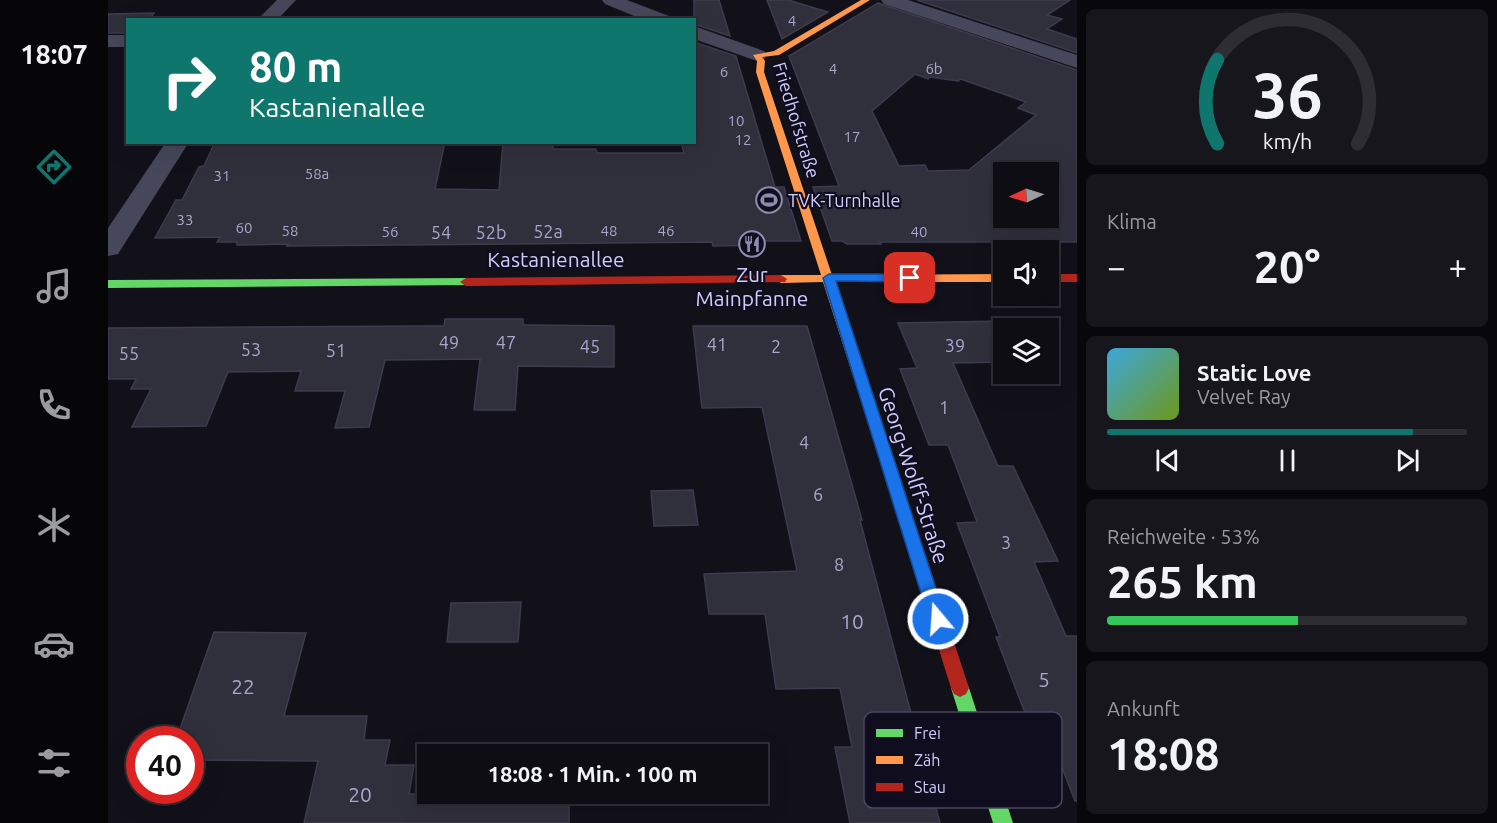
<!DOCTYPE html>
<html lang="de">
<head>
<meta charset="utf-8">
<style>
  :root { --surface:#0e0d14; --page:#17161d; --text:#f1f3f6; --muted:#9b9ca0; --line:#2e2d34; --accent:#0f766e }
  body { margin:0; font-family:Ubuntu,sans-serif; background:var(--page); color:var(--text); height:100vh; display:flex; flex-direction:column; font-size:22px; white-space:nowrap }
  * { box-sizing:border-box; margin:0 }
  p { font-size:20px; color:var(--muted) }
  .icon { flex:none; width:33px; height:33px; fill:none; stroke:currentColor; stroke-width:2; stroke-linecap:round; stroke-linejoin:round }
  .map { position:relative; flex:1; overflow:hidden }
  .panel { display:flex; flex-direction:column; gap:9px; padding:9px; background:#08070b; width:420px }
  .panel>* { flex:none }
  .top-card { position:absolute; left:18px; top:18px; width:570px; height:126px; border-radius:0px; box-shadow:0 6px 24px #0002,0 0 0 2px var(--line); background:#0f766e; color:#fff; overflow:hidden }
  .needle { width:39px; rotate:266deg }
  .tools { position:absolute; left:885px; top:162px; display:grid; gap:12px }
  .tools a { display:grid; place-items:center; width:66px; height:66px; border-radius:0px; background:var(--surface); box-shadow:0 6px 24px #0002,0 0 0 2px var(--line); font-size:30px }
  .speed { position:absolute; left:18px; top:726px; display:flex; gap:12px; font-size:30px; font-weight:700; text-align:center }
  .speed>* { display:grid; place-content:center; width:78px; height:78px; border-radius:50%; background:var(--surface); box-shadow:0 6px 24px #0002,0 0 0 2px var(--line); line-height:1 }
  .speed .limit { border:9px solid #d22; background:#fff; color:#111 }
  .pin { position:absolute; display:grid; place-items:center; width:51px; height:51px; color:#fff; margin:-26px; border-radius:12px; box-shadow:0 3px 9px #0006 }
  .me { position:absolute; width:66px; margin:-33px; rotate:342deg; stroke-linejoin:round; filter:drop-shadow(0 0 4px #0008) }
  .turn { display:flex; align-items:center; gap:21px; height:126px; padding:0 24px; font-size:27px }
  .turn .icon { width:78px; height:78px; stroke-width:2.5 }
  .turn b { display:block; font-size:42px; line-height:51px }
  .big { font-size:45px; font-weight:700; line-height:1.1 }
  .panel .tile { flex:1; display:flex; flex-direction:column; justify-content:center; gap:9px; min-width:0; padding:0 21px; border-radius:9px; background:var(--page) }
  .panel .dial { align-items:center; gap:0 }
  .dial svg { height:156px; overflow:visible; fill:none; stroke:var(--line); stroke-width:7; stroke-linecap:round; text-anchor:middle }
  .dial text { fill:var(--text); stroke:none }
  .song { display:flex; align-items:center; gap:18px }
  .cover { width:72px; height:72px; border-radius:9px; background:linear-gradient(135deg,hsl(200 70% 55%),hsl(80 70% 35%)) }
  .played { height:6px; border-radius:3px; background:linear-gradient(90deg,var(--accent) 85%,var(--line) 85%) }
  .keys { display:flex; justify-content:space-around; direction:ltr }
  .heat { display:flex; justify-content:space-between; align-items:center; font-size:33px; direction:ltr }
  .charge { height:9px; border-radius:4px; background:linear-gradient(90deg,#34c759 53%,var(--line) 0) }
  .trip { position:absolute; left:309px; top:744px; width:351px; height:60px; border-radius:0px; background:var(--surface); box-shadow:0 6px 24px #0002,0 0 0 2px var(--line); font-weight:700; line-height:60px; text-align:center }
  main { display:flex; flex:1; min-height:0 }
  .menu { display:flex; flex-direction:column; width:108px; justify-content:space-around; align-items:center; background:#060508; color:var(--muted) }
  .menu .icon { width:42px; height:42px }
  .menu .current { color:var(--accent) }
  .menu b { font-size:27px; color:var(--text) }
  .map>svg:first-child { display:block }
  .building { fill:#302f3c; stroke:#3e3b4e; stroke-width:1.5; fill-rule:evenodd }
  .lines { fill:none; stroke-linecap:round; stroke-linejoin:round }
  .street { fill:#47475b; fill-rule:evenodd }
  .fast { fill:#63d668; fill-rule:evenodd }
  .slow { fill:#ff974d; fill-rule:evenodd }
  .jam { fill:#b3261e; fill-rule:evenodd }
  .route { fill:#1a73e8; stroke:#114b97; stroke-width:1.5 }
  .labels { text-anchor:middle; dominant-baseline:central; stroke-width:4.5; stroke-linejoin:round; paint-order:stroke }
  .far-number-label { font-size:15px; fill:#a8a6cc }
  .far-street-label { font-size:18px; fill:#d0cdfc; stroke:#0f0d1e }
  .far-poi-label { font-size:18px; fill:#d0cdfc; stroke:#0f0d1e; text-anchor:start }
  .number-label { font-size:18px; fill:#a8a6cc }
  .street-label { font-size:21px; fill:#d0cdfc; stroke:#0f0d1e }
  .poi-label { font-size:21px; fill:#d0cdfc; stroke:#0f0d1e }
  .near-number-label { font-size:21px; fill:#a8a6cc }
  .key { fill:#0f0d1e; stroke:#494761; stroke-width:1.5 }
  .key-label { font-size:16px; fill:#d0cdfc }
</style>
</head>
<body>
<main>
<nav class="menu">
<b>18:07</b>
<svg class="icon current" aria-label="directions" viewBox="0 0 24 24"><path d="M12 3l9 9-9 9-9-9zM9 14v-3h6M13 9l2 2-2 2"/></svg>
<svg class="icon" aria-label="music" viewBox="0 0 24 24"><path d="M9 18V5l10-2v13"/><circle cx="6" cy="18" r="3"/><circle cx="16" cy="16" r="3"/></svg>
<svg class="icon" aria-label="phone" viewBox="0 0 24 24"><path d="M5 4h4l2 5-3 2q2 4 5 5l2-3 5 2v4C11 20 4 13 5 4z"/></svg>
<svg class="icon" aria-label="climate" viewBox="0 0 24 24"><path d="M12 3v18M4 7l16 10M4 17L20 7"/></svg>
<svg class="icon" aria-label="car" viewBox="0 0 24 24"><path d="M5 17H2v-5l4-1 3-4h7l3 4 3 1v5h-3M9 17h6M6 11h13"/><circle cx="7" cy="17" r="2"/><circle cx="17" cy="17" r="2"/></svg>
<svg class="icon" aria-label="filters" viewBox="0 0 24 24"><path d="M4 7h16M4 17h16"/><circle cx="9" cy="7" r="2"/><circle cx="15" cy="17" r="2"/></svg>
</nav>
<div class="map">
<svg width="969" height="823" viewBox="0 0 969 823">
  <rect width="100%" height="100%" fill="#12111a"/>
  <g class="building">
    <path d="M586,0h25l11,36 -36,-12z"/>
    <path d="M659,0h21l40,12 -46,27z"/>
    <path d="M809,0h153l-23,15 15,4 -15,10 30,10v14z"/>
    <path d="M770,3l199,67v172h-197l1,2h-34l-5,-3h-10l-19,-54 26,-1 -50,-130zM807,74l13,5 2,-2 28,4 3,-2 65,23 -8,6 18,7 -67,55 -41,1 -3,-6 -26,1 -27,-55zM896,172h44v46h-44z"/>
    <path d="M46,13l-5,7h-21v13h-20v-19z"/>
    <path d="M586,42l42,14 39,131h9l17,54h-36v4l-52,1 -1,-4 -425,4 1,-2 -51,1v-3h-20l3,-5 -65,1 21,-38h6l17,-33 5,-1 11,-24h230l-10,47 64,1 4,-48h50v7h43l1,4h87l-3,-11h13z"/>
    <path d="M337,319h78v6h8l83,1v41l-96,-1 -3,44h-41l6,-51 -95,1 -16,67 -34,1 10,-37h-50l6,-20 -73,1 -22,54 -74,1 19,-38h-20l5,-10h-28v-51l312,-2h24z"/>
    <path d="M896,321v41l-51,1 45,103h15l45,95 -24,1 32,74h11v165h-2l-31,-80h-16l-32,-84h4l-43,-114 20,-1 -29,-77h-19l-29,-76 17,-1 -19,-45z"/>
    <path d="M585,326h114l55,194h-2l80,303h-90l-15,-76h17l-12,-59 -64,1 -11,-75h-56l-5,-40 93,-3 -35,-164 -60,1z"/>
    <path d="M585,490l5,35 -44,1 -3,-35z"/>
    <path d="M413,602l-3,40h-71l4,-39z"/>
    <path d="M106,632l92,1 -22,83h83l-3,24h26l-5,25h29l-5,29h160v29h-265l14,-62 -128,-1v-20h-14z"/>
  </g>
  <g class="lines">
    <g class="street">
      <path d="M169,0h19l-19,20h-20z"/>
      <path d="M494,0h25l42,16 2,4h-27l-39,-16z"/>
      <path d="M773,0h27l169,55v13l-193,-64z"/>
      <path d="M586,26l70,25 3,4 -3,4 -7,2 -63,-22z"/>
      <rect x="0" y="35" width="20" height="12"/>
      <path d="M58,142h23l-71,112 -10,2v-28z"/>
    </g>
    <g class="fast">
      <path d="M358,278l4,1 2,3 -2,3 -362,3v-8z"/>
      <path d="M852,679l6,3 3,6 44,135h-20l-42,-135 3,-6z"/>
    </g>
    <path class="slow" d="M753,0h9l-91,55 -17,2 3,4 -1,11 68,203 172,-1v8h-169l51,153 -2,4h-10l-2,-4 -49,-153 -42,1 -6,-4 6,-4h40l-65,-203 1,-11 -4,-6 21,-4z"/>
    <g class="jam">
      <rect x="940" y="274" width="29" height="8"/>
      <path d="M673,275l6,4 -2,3 -319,4 -6,-4 6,-4z"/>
      <path d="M771,430l5,1 2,4 83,253 -3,6 -6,3 -6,-3 -3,-6 -79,-253 2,-4z"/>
    </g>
  </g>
  <path class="route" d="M721,274h81l6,4 -6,4 -74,-1 110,338 -2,5 -6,2 -6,-2 -3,-5 -106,-341z"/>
  <defs>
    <g id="stadium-ring" transform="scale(1.35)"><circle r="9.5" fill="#0f0d1e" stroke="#8e8bad" stroke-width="1.5"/><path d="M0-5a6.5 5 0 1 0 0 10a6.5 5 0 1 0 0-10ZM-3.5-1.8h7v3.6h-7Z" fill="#8e8bad"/></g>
    <g id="restaurant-ring" transform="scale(1.35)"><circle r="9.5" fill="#0f0d1e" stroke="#8e8bad" stroke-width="1.5"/><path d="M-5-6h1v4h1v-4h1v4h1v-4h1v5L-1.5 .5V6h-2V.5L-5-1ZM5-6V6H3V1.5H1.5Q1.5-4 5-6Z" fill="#8e8bad"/></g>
  </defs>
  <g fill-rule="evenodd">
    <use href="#stadium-ring" x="661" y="200"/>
    <use href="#restaurant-ring" x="644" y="244"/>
  </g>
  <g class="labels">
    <g class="far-number-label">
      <text x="684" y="20">4</text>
      <text x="725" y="68">4</text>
      <text x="826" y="68">6b</text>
      <text x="616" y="71">6</text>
      <text x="628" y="120">10</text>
      <text x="744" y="136">17</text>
      <text x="635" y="139">12</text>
      <text x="209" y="173">58a</text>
      <text x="114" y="175">31</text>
      <text x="77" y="219">33</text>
      <text x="136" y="227">60</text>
      <text x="182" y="230">58</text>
      <text x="501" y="230">48</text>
      <text x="558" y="230">46</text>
      <text x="282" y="231">56</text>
      <text x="811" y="231">40</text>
    </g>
    <g class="far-street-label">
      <text transform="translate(689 120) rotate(73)">Friedhofstraße</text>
    </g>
    <g class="far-poi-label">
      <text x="680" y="200">TVK-Turnhalle</text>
    </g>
    <g class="number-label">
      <text x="440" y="231">52a</text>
      <text x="333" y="232">54</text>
      <text x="383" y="232">52b</text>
      <text x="341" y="342">49</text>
      <text x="398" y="342">47</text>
      <text x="609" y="344">41</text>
      <text x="847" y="345">39</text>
      <text x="482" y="346">45</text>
      <text x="668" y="346">2</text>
      <text x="143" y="349">53</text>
      <text x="228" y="350">51</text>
      <text x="21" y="353">55</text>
      <text x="836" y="407">1</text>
      <text x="696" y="442">4</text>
      <text x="710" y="494">6</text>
      <text x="898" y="542">3</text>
      <text x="731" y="564">8</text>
    </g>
    <g class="street-label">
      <text x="448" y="259">Kastanienallee</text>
      <text transform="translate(806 475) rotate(72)">Georg-Wolff-Straße</text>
    </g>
    <g class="poi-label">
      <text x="644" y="274">Zur<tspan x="644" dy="24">Mainpfanne</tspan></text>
    </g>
    <g class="near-number-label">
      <text x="744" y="621">10</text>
      <text x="936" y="679">5</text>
      <text x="135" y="686">22</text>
      <text x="252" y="794">20</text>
    </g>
  </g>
  <rect x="756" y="712" width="198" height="96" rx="9" class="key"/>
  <rect x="768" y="729" width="27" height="8" fill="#63d668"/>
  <rect x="768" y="756" width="27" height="8" fill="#ff974d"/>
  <rect x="768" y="783" width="27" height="8" fill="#b3261e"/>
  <g class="key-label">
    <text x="806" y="739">Frei</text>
    <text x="806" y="766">Zäh</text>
    <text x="806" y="793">Stau</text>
  </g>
</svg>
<div class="tools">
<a><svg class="needle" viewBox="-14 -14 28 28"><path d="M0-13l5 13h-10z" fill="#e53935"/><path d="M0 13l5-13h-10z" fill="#9b9ca0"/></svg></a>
<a><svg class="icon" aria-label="sound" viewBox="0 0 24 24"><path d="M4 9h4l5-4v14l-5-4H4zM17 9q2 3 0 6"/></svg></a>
<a><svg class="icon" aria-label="layers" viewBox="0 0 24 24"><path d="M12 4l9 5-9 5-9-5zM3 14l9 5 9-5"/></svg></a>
</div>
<div class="speed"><div class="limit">40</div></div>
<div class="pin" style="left:802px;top:278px;background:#d93025"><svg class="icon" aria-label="arrive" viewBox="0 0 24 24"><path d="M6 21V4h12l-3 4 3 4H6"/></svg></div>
<svg class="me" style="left:830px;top:619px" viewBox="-20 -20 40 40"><circle r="17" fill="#1a73e8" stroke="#fff" stroke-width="3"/><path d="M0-11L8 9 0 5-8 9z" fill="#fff"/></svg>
<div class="trip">18:08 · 1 Min. · 100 m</div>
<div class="top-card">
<div class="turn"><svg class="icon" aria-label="right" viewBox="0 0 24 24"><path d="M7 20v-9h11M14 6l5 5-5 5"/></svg><div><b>80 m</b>Kastanienallee</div></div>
</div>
</div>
<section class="panel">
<div class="tile dial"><svg viewBox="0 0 100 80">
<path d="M14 69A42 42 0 1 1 86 69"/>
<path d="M14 69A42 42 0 0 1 14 26" stroke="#0f766e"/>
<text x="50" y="56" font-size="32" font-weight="700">36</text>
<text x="50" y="72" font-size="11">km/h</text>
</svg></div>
<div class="tile"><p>Klima</p>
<div class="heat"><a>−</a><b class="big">20°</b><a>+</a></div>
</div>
<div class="tile">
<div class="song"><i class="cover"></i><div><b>Static Love</b><p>Velvet Ray</p></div></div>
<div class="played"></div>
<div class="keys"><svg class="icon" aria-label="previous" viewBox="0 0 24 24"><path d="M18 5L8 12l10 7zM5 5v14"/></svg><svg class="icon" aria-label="pause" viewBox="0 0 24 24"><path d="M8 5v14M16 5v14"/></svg><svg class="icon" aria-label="next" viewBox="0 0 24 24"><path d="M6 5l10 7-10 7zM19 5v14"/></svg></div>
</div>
<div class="tile"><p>Reichweite · 53%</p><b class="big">265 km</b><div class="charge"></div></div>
<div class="tile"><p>Ankunft</p><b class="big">18:08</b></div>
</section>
</main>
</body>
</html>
